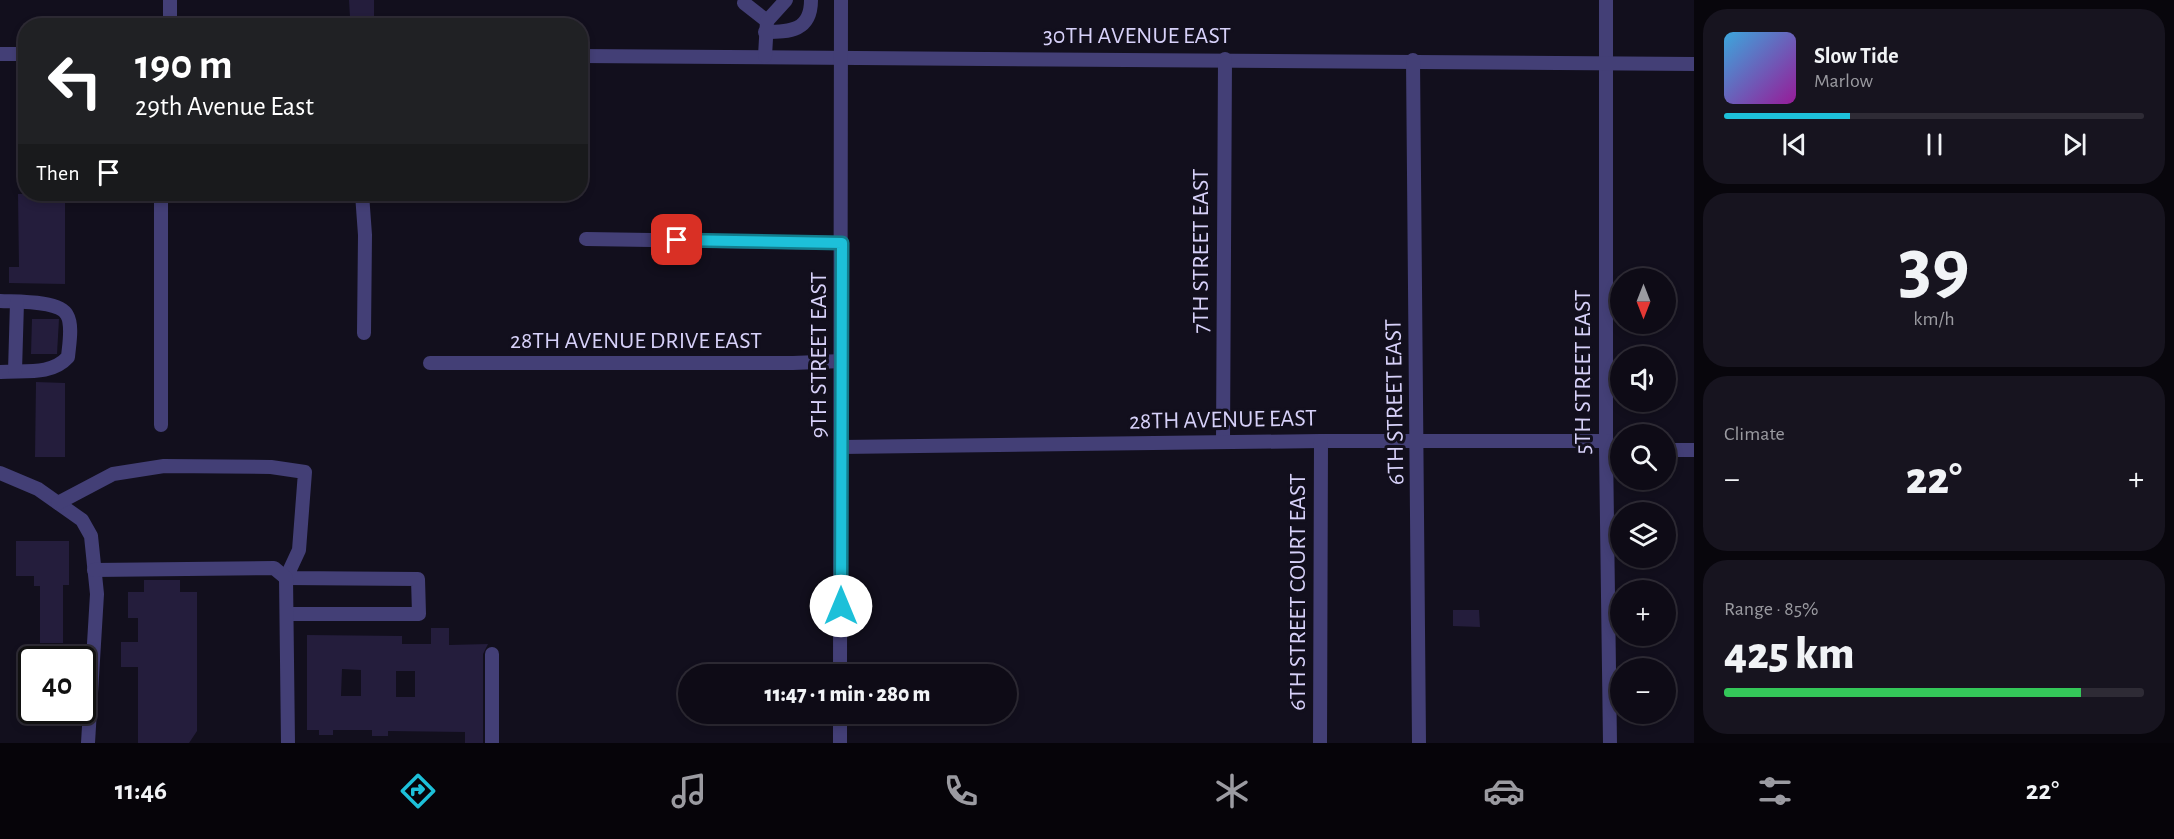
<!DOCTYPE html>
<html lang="en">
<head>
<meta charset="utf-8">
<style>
  :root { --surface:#0e0b16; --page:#17141f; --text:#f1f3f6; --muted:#9b9ba1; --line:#2e2b35; --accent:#1dc0d9 }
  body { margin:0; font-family:"Alegreya Sans",sans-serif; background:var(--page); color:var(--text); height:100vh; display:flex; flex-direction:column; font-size:22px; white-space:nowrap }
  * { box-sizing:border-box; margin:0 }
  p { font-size:20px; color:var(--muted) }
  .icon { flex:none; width:33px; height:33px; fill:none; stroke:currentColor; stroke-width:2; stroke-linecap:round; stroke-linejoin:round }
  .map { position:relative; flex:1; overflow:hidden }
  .drawer { display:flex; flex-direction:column; gap:9px; padding:9px; background:#08060c; width:480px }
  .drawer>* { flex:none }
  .guide { position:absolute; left:18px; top:18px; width:570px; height:183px; border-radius:24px; box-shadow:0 3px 9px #0003,0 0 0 2px var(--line); background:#202124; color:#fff; overflow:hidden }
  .needle { width:39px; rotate:180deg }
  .controls { position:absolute; left:1610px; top:268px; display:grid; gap:12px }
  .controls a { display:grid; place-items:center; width:66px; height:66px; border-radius:50%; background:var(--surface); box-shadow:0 3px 9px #0003,0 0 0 2px var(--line); font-size:30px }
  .speed { position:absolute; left:18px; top:646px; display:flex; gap:12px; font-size:30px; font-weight:700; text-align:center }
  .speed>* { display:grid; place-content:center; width:78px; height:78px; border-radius:50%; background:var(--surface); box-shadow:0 3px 9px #0003,0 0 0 2px var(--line); line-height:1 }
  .speed .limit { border:3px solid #111; border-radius:9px; background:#fff; color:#111 }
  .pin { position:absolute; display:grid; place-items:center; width:51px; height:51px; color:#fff; margin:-26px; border-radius:12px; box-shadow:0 3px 9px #0006 }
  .me { position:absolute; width:66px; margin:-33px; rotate:0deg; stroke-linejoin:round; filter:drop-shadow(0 0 4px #0008) }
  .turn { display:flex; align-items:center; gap:21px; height:126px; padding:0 18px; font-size:27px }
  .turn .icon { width:78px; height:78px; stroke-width:2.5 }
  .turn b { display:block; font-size:42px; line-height:51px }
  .then { display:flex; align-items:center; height:57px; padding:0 18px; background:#0003; gap:12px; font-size:22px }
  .big { font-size:45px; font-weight:800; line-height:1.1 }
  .drawer .widget { flex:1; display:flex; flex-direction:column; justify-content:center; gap:9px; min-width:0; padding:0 21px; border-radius:24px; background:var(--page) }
  .drawer .dial { align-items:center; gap:0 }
  .dial b { font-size:78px; line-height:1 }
  .song { display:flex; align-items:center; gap:18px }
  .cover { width:72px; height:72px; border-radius:9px; background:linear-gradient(135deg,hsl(200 70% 55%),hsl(300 70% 35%)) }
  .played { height:6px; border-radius:3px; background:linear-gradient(90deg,var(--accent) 30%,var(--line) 30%) }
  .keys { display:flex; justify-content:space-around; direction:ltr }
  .heat { display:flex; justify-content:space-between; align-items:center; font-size:33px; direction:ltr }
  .charge { height:9px; border-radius:4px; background:linear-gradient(90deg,#34c759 85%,var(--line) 0) }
  .trip { position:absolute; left:678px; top:664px; width:339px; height:60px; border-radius:30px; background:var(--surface); box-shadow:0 3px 9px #0003,0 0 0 2px var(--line); font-weight:800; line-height:60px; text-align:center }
  .dock { display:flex; height:96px; justify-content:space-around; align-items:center; background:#060409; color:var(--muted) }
  .dock .icon { width:42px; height:42px }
  .dock .selected { color:var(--accent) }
  .dock b { font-size:27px; color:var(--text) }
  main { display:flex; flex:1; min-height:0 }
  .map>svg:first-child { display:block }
  .building { fill:#241d3c; fill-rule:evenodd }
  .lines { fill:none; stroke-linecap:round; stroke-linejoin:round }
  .minor { stroke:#433f76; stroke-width:14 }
  .route-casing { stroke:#137d8d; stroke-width:15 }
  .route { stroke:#1dc0d9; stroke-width:10 }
  .labels { text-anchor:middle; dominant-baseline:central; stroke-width:6; stroke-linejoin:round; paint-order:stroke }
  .street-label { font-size:24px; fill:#d7d1f9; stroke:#120f1d }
</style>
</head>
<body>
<main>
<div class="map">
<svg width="1694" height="743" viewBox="0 0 1694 743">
  <rect width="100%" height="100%" fill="#120f1d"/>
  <g class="building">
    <path d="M349,0h25v23h-15v-7l-9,1z"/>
    <path d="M18,194h47v90l-56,-1v-16h10z"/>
    <path d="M32,319h27l-2,35h-26z"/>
    <path d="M36,382l29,1v74h-30z"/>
    <path d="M16,541h53v44h-6v58h-23v-57h-6v-10h-18z"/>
    <path d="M144,580h36v12h17v139l-8,12h-51v-76h-17v-25h17v-24h-10v-26h16z"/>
    <path d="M1453,610h26l1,17 -27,-1z"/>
    <path d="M431,628h18v17l39,-1 -5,10v89h-18v-11l-77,-1v5h-16v-6h-39v5h-14v-5h-12v-95l95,1v8h29zM342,669l19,1v26h-20zM396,671h19v26h-19z"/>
  </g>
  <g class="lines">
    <g class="minor">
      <path d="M170,0v26"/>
      <path d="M1606,0v449l4,294"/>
      <path d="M744,3l23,18"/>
      <path d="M765,32c25,0 46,-1 46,-32"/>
      <path d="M0,54h26"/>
      <path d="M580,56l1114,8"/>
      <path d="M765,56l2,-35 19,-21"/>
      <path d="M1413,60l6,683"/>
      <path d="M161,194v231"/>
      <path d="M362,194l3,41 -1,98"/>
      <path d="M586,239l256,4"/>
      <path d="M0,301c15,1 59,-1 67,14 6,10 2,30 1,42 -17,19 -45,13 -68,15"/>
      <path d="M430,363h363l49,-2"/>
      <path d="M15,371l2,-69"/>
      <path d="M1223,442l2,-383"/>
      <path d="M841,447l480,-6h285"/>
      <path d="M1665,450h29"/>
      <path d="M0,473l38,16 44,31 9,16 6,58 -9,149"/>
      <path d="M58,503l55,-29 51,-8 107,1 34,5 -6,78 -13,28 132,1 1,35h-132"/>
      <path d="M94,570l180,-2 12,10 2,165"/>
      <path d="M840,675l1,-675"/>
      <path d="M492,743v-89"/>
      <path d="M840,743v-29"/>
      <path d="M1320,743l1,-302"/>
    </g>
  </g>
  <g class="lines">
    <g class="route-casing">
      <path id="route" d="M677,240l165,3 -1,363"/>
    </g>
    <use href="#route" class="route"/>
  </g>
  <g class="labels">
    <g class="street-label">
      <text x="1137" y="36">30TH AVENUE EAST</text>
      <text transform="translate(1201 251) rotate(-90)">7TH STREET EAST</text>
      <text x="636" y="341">28TH AVENUE DRIVE EAST</text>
      <text transform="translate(819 355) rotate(-90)">9TH STREET EAST</text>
      <text transform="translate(1583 372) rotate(-90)">5TH STREET EAST</text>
      <text transform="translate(1395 402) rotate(-91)">6TH STREET EAST</text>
      <text transform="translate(1223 420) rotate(-1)">28TH AVENUE EAST</text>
      <text transform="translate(1298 592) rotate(-90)">6TH STREET COURT EAST</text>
    </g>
  </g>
</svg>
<div class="controls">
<a><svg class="needle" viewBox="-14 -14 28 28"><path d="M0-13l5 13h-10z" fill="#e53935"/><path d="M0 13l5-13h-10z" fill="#9b9ba1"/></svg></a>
<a><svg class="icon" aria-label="sound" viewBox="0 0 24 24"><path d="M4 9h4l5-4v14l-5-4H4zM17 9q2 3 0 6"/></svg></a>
<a><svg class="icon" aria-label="search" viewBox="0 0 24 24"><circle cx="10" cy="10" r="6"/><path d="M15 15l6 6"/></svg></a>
<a><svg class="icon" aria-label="layers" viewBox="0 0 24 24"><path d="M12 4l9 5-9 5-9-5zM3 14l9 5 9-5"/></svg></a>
<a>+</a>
<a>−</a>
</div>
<div class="speed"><div class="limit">40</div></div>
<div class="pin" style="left:677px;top:240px;background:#d93025"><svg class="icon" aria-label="arrive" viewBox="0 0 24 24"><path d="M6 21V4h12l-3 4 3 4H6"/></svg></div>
<svg class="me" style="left:841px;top:606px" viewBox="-20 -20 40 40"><circle r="19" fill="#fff"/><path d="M0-13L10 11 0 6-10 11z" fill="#1dc0d9"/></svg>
<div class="trip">11:47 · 1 min · 280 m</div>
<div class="guide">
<div class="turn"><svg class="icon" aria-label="left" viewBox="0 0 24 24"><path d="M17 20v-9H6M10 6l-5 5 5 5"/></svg><div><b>190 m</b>29th Avenue East</div></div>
<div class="then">Then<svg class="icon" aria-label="arrive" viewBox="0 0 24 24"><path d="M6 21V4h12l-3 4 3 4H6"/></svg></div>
</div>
</div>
<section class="drawer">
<div class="widget">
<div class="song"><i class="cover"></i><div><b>Slow Tide</b><p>Marlow</p></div></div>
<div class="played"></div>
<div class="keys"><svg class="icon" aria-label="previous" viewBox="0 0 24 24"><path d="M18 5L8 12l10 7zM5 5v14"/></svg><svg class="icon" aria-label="pause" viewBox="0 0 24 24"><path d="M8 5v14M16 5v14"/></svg><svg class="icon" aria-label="next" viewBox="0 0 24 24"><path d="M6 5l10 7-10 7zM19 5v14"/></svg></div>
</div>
<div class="widget dial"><b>39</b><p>km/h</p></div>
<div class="widget"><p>Climate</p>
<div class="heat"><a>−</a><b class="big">22°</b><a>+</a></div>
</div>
<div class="widget"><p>Range · 85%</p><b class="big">425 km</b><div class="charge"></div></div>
</section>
</main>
<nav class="dock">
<b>11:46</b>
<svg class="icon selected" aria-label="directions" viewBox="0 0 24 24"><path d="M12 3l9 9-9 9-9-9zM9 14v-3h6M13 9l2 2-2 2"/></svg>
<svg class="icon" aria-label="music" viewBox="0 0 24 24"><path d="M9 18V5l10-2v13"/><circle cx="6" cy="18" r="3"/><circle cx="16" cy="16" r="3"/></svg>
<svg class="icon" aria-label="phone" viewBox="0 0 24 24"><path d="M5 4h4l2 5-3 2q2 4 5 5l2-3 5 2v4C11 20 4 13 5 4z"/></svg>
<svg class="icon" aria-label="climate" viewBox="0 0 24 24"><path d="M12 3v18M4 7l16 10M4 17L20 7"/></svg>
<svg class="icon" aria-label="car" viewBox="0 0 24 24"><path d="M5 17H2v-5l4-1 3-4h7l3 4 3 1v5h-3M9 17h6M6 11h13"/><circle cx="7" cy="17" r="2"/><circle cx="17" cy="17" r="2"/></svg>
<svg class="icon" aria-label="filters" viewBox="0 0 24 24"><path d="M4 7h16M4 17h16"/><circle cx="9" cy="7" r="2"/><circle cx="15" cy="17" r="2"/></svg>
<b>22°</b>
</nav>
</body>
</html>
